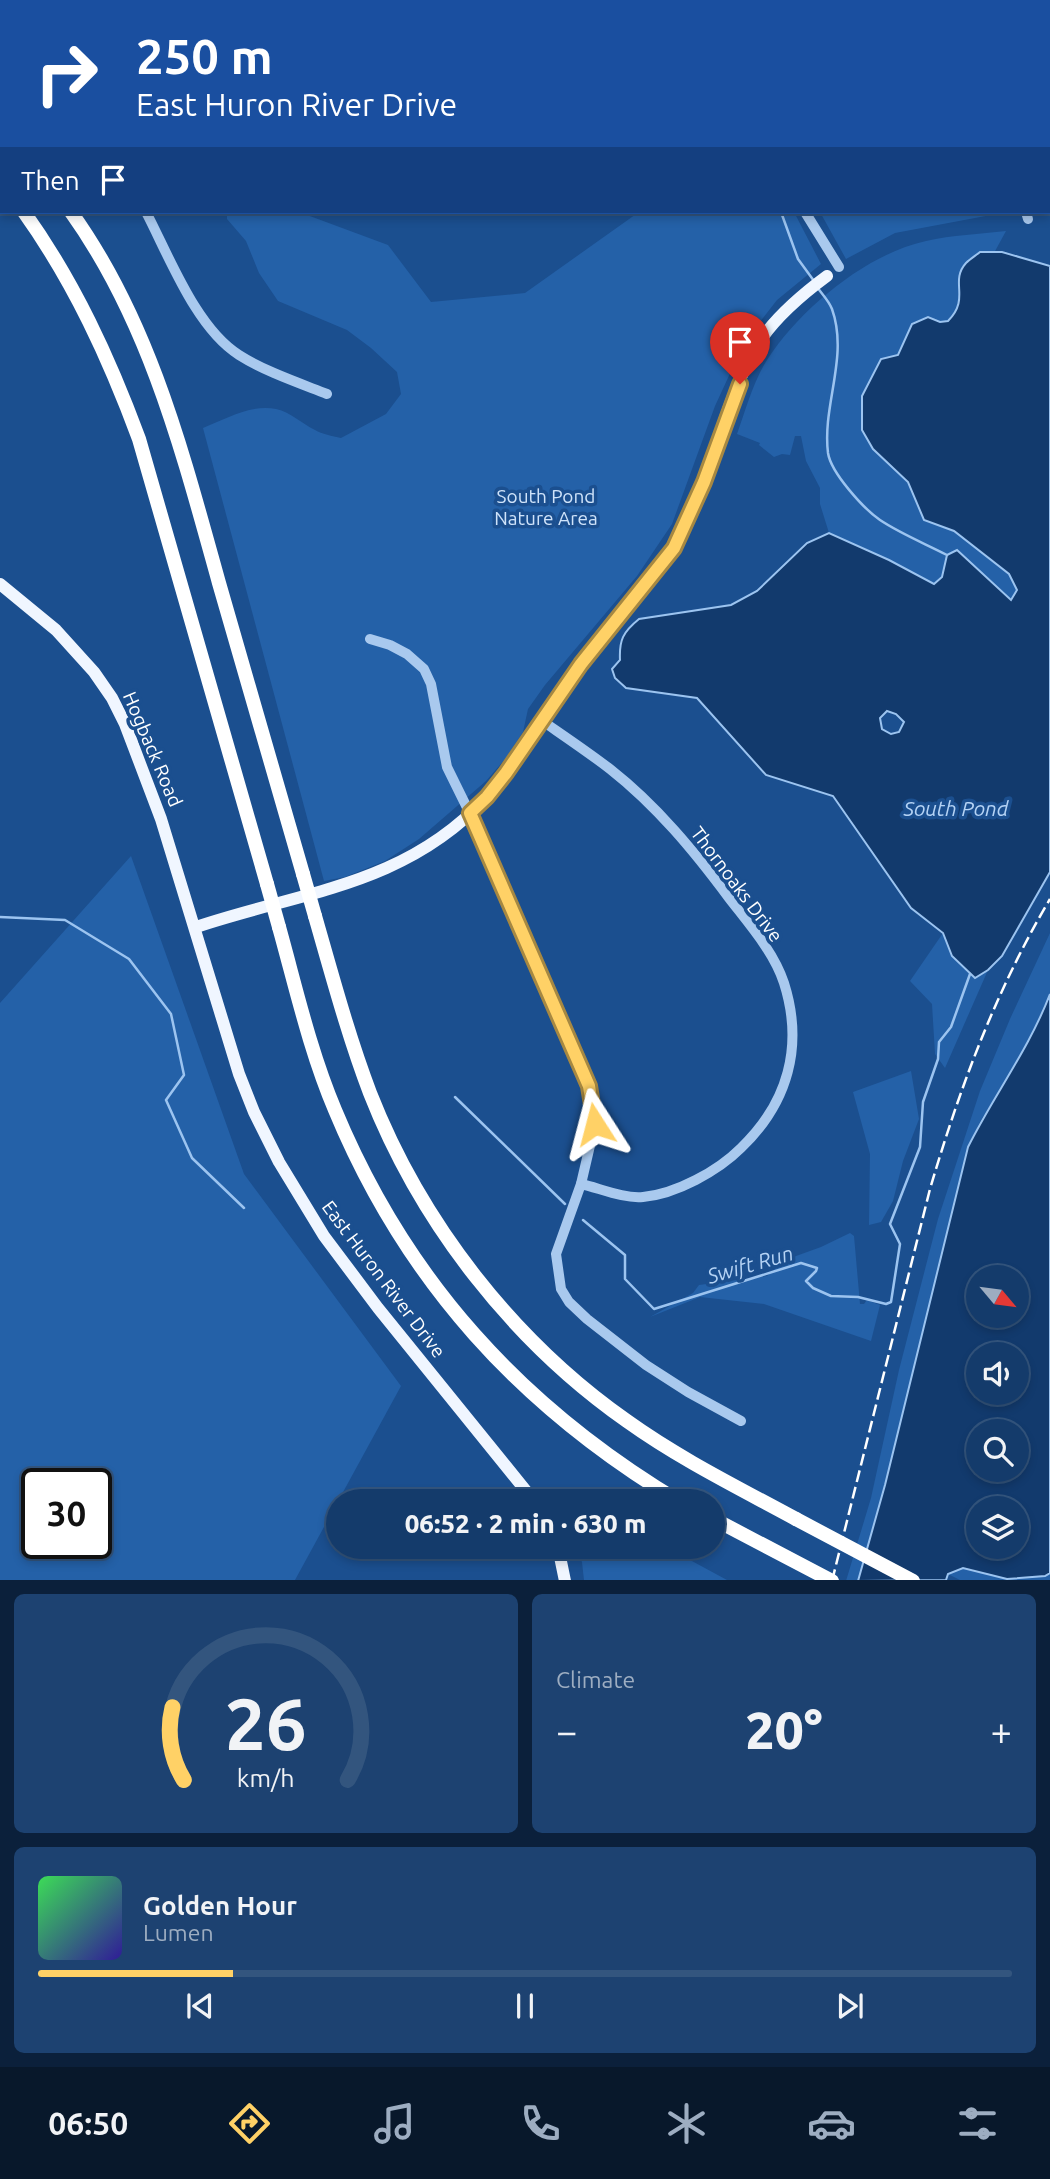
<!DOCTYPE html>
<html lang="en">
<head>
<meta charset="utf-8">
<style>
  :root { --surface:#143b6b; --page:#1d4271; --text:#f1f3f6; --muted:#9dadc1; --line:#33557e; --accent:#ffd166 }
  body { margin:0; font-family:Ubuntu,sans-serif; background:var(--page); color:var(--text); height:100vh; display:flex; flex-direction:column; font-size:26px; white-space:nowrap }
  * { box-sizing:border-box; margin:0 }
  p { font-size:23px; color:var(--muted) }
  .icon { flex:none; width:38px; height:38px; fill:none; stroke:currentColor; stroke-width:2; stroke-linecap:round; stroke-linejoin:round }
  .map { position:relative; height:1580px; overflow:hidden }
  .drawer { display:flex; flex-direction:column; gap:14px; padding:14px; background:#0b203b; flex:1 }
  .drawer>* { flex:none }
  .guide { position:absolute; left:0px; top:0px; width:1050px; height:214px; box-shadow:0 4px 10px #0003,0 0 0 2px var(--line); background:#1a4fa0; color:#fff; overflow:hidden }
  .needle { width:46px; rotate:119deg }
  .controls { position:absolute; left:966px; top:1265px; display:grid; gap:14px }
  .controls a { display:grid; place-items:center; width:63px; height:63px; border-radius:50%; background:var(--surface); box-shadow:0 4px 10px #0003,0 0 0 2px var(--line); font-size:35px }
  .speed { position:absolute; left:21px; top:1468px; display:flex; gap:14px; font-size:35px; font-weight:700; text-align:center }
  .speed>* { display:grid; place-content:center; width:91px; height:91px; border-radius:50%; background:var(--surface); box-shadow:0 4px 10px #0003,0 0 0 2px var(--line); line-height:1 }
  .speed .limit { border:4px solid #111; border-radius:10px; background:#fff; color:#111 }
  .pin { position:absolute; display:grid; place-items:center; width:60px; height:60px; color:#fff; margin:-72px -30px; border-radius:50% 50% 50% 0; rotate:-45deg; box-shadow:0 0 7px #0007 }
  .pin .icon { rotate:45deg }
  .me { position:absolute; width:77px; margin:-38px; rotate:351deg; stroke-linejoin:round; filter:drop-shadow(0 0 5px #0008) }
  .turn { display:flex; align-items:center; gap:24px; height:147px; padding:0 21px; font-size:32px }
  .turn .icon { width:91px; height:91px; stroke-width:2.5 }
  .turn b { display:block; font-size:49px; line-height:60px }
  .then { display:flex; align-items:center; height:66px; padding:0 21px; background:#0003; gap:14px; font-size:26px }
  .big { font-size:52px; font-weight:800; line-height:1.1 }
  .drawer .tile { flex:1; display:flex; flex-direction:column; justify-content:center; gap:10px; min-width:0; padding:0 24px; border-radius:10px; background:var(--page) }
  .drawer .dial { align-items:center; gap:0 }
  .dial svg { height:182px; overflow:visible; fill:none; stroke:var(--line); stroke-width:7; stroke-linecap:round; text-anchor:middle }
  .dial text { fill:var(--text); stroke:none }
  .song { display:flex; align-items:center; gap:21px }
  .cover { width:84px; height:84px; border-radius:10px; background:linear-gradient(135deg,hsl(130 70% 55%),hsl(250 70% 35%)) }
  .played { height:7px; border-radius:4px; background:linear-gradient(90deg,var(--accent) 20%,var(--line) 20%) }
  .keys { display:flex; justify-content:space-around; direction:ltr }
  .heat { display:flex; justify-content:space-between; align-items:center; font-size:38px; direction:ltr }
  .drawer .tiles { flex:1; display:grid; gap:14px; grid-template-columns:1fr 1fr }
  .tile:last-child { grid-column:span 2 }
  .trip { position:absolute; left:326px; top:1489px; width:399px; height:70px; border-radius:35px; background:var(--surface); box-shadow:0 4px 10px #0003,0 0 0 2px var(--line); font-weight:800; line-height:70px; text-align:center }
  .tabs { display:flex; height:112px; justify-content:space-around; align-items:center; background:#08182b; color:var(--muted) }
  .tabs .icon { width:49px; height:49px }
  .tabs .active { color:var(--accent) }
  .tabs b { font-size:32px; color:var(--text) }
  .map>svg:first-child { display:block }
  .green { fill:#2461a8; fill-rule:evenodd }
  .water { fill:#123a6d; stroke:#9cc4f0; stroke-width:2; fill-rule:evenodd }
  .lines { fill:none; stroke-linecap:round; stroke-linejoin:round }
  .stream { stroke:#9cc4f0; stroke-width:2.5 }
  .minor { stroke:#a9c9ee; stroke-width:10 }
  .major { stroke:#f0f6ff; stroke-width:12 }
  .highway { stroke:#fff; stroke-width:14 }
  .rail { stroke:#fff; stroke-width:2.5; stroke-dasharray:12 5; stroke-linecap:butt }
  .highway-bridge { stroke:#fff; stroke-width:14 }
  .route-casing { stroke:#a68842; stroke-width:18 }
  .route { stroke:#ffd166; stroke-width:12 }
  .labels { text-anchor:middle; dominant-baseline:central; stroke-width:7; stroke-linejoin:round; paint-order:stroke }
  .park-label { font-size:19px; fill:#cfe3fa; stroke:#1b4f8f }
  .street-label { font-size:19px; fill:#fff; stroke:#1b4f8f }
  .water-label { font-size:21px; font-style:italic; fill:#b5d3f5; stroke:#1b4f8f }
</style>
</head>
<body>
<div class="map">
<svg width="1050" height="1581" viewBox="0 0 1050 1581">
  <rect width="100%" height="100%" fill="#1b4f8f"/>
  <g class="green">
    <path d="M901,0h149v204h-2v-202h-148z"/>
    <path d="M227,212h72l89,33 43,57 94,-9 114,-81h155l27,52 -44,36 -32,41 -30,65 -43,118 -35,52 -92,109 -17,24 -5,23 -17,26 -20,23 -67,58 -34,22 -40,16 -21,4 -121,-453c23,-9 48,-24 73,-19 15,3 26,15 39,21 7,4 17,6 26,8l45,-24 15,-20 -4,-22 -26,-24 -24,-18 -69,-29 -19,-28 -13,-32 -19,-22z"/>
    <path d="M820,212h187l-112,21 -49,26z"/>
    <path d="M1006,231l-12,22 -14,-1 -22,29c3,18 3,27 -10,40l-8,1 -42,33 -36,41v34l11,19 35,33 17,38 29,11 55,43 8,16 -6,11 -54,-51 -10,5 -5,22 -8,8 -45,-25 -60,-27 -9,-29v-16l-14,-27 -5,-25h-6l-5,19 -8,-1 -8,3 -15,-12 1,-2 -23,-9c9,-25 16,-52 30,-74 33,-51 99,-106 159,-119 26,-6 54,-7 80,-10z"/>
    <path d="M131,856l113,318 157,212 -106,194h-295v-577zM37,1484h59v60h-59z"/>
    <path d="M943,933c5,19 16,33 32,45l13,-8 -43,98 -10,-14 -3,-50 -22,-23z"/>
    <path d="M1050,933v61l-24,54 -45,72 -13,27 -83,338 -27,95 -12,1 25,-83 28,-128 39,-151 42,-128 30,-72z"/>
    <path d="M911,1071l8,48 -16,42 -10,40 -12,21 -12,3 1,-71 -17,-62z"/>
    <path d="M850,1233l4,3 6,68h4l3,-4 13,5 -9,36 -107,-37 -64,-7 -50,20 43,-24 6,-8 68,-9 18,-16 36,-13z"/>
    <path d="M573,1547h93l61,33h-143l-2,-18z"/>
    <path d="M963,1568l44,11 38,-3 5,-3v7h-90l-12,-6z"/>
  </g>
  <g class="water">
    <path d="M980,252h22l48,14v606l-48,84 -14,14 -13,8 -23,-22 -9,-23 -32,-25 -78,-112 -67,-21 -69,-77 -71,-10 -11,-10 -3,-9 8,-9c-1,-20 3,-28 19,-41l92,-14 26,-14 50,-48 22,-10 60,27 45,24 8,-7 5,-22 10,-5 54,50 6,-10 -8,-16 -55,-43 -30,-11 -16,-38 -35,-33 -11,-19v-34l19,-37 17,-4 14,-31 16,-7 12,5 8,-1c23,-23 1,-39 18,-58 4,-4 9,-7 14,-11zM887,711l9,3 8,8 -5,10 -8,2 -9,-5 -2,-11z"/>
    <path d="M1050,994v579l-5,3 -38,3 -44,-11 -15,6 -2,6 -88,1 27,-96 83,-338c26,-52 61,-98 82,-153zM978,1278h39v38h-39zM978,1354h39v39h-39zM978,1432h39v38h-39zM978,1508h39v39h-39z"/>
  </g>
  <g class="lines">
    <g class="stream">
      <path d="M1048,35l2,-1"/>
      <path d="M781,212l17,47 16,22"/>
      <path d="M817,287c5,7 12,14 15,22 17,48 -10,96 -4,144 3,20 36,56 52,67 21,14 46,24 67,35"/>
      <path d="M0,917l65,3 64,39 42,55 13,61 -18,25 26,58 52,50"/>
      <path d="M455,1097l110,107"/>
      <path d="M583,1220l42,35v24l29,30 147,-46 16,5 -1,3 -10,10 7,7 18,8 27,1 28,7 5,-2 9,-58 -10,-20 30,-77 3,-45 15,-43 1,-17 12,-15 19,-53"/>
    </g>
    <g class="minor">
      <path d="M171,0l1,2"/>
      <path d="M316,0l3,2"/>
      <path d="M28,2l1,-2"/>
      <path d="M892,2l1,-2"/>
      <path d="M1048,125l2,11"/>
      <path d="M146,212c23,44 50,116 93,143 25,16 60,28 88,39"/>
      <path d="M805,212l34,55"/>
      <path d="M1026,212l2,7"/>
      <path d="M370,639l20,6 17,9 17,15 7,15 16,83 31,63 111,256 6,38 -14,60 -25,70 5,35 8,13 18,17 59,46 42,27 53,29"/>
      <path d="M541,720c23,16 47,32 69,49 47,37 84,82 119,129 20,26 45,54 55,85 20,63 4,120 -43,165 -23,23 -65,46 -98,49 -19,2 -44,-9 -62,-13"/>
    </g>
    <g class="major">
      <path d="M0,584l56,46 38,42 18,26 13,26 36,95 78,255 15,38 25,50 45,74 54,72 157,194"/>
      <path d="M196,927c107,-36 208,-41 290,-129 36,-38 63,-93 96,-134 34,-43 81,-91 104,-140 28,-59 40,-131 76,-186 17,-24 42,-45 65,-62"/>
      <path d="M558,1547l7,34"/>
    </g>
    <g class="highway">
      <path d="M0,121l2,3"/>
      <path d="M0,180l2,2"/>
      <path d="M24,212c50,70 85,146 115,227l128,445"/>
      <path d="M71,212c79,110 112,242 148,371 28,97 56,194 84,291"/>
      <path d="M315,916c17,59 33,119 55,177 51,130 143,248 257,328 53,38 112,67 169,98"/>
      <path d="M279,927c17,61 31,124 56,183 71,171 186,297 345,392"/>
      <path d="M712,1518l120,63"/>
    </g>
    <path class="rail" d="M832,1581l98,-392c30,-102 66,-199 120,-290"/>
    <g class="highway-bridge">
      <path d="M303,874l12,42"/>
      <path d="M267,884l12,43"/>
      <path d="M796,1519l117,62"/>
    </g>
  </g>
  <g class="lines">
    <g class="route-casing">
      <path id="route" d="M595,1124l-6,-38 -119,-273 17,-16 19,-24 75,-109 93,-116 30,-66 36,-98"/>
    </g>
    <use href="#route" class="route"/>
  </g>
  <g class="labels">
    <g class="park-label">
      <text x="546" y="496">South Pond<tspan x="546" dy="22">Nature Area</tspan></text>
    </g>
    <g class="street-label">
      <text transform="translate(153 749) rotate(67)">Hogback Road</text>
      <text transform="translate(737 884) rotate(53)">Thornoaks Drive</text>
      <text transform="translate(384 1279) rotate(53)">East Huron River Drive</text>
    </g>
    <g class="water-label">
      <text x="956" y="808">South Pond</text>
      <text transform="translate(750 1264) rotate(-16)">Swift Run</text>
    </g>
  </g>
</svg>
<div class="controls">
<a><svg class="needle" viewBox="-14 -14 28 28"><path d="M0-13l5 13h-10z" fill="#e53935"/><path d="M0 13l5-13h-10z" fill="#9dadc1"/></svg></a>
<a><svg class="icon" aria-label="sound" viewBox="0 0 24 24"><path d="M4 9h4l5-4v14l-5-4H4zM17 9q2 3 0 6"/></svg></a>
<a><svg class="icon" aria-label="search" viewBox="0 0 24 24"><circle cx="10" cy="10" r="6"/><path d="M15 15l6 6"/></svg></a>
<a><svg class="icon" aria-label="layers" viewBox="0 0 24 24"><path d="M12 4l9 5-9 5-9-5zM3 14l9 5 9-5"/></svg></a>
</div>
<div class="speed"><div class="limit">30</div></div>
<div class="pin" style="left:740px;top:384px;background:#d93025"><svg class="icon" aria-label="arrive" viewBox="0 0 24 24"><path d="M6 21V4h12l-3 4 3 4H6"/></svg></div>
<svg class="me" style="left:595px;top:1124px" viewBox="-20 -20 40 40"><path d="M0-17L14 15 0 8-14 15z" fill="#ffd166" stroke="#fff" stroke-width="4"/></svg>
<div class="trip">06:52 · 2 min · 630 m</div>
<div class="guide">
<div class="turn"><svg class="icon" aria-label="right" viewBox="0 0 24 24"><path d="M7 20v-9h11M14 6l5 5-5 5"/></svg><div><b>250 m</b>East Huron River Drive</div></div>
<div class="then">Then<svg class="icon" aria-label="arrive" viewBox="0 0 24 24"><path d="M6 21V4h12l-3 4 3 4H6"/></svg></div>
</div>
</div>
<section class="drawer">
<div class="tiles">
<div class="tile dial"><svg viewBox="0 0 100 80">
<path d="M14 69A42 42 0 1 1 86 69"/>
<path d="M14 69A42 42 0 0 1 9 37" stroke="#ffd166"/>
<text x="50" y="56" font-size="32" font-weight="700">26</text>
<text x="50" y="72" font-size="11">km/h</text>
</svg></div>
<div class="tile"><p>Climate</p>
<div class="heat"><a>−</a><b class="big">20°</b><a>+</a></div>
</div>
<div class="tile">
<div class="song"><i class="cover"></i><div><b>Golden Hour</b><p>Lumen</p></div></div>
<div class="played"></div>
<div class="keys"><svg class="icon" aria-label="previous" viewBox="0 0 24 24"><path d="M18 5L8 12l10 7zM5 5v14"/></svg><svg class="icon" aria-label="pause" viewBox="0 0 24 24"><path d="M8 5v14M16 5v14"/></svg><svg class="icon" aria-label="next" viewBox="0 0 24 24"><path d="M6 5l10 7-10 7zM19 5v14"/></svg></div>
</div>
</div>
</section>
<nav class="tabs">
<b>06:50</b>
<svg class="icon active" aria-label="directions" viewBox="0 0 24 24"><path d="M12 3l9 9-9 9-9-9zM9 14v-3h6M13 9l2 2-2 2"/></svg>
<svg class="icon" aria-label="music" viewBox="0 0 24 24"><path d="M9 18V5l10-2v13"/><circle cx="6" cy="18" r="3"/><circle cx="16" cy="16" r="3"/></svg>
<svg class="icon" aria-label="phone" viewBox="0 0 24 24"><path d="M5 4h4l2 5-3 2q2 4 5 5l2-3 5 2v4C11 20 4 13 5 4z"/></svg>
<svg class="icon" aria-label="climate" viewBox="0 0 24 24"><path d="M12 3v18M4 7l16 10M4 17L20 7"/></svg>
<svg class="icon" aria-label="car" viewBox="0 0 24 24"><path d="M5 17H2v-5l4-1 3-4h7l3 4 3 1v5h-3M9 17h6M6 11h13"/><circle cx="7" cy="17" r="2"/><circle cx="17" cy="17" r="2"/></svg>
<svg class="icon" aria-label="filters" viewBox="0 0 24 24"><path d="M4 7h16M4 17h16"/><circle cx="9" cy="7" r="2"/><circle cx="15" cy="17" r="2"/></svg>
</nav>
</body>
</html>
